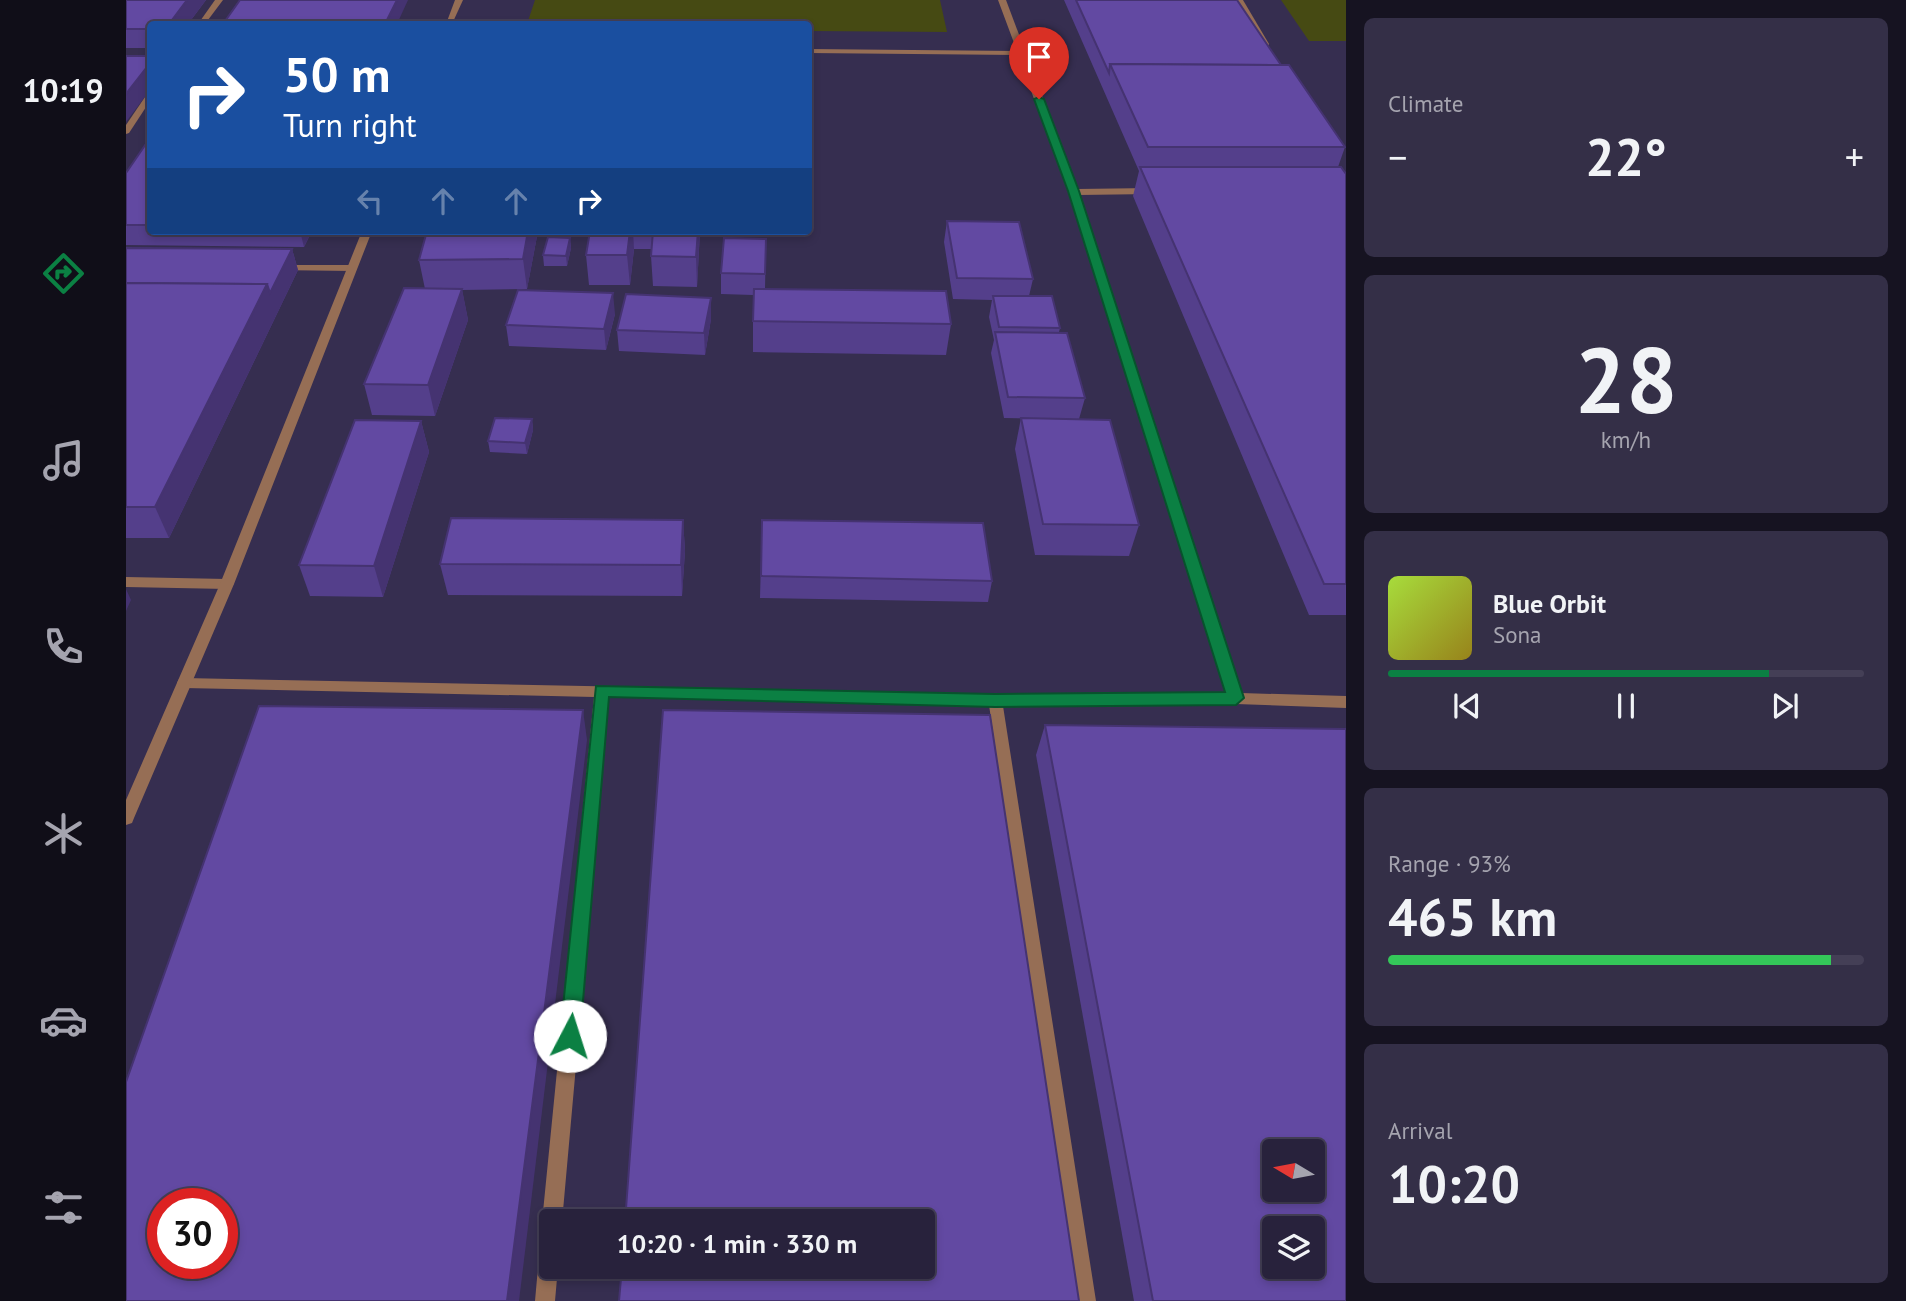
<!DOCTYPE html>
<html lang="en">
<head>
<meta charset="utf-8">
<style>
  :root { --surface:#28223c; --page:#342f47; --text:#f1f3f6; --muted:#a5a4af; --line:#443f56; --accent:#0b8043 }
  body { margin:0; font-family:"PT Sans",sans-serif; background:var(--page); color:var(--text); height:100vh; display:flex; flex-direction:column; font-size:26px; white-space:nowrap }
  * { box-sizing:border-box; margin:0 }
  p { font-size:23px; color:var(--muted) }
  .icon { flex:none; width:38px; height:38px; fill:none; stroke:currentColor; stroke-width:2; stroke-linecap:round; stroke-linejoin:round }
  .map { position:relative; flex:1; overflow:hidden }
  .sheet { display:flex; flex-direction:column; gap:18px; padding:18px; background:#161321; width:560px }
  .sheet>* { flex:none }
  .banner { position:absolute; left:21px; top:21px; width:665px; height:214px; border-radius:7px; box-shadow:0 4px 10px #0003,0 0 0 2px var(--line); background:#1a4fa0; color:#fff; overflow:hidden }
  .needle { width:46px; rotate:280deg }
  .controls { position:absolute; left:1136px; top:1139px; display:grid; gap:14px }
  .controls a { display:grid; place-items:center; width:63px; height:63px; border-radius:7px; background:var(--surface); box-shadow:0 4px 10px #0003,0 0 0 2px var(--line); font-size:35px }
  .speed { position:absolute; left:21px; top:1188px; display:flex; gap:14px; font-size:35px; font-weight:700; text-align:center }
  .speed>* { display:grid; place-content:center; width:91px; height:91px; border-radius:50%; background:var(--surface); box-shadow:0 4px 10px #0003,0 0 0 2px var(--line); line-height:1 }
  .speed .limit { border:10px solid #d22; background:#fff; color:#111 }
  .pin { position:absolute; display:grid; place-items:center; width:60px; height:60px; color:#fff; margin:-72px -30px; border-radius:50% 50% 50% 0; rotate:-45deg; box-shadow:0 0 7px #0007 }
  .pin .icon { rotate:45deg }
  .me { position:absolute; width:77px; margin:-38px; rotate:5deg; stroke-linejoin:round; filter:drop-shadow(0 0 5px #0008) }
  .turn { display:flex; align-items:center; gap:24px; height:147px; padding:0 21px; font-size:32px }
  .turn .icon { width:91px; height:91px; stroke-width:2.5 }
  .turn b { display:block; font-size:49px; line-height:60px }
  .lanes { display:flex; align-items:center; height:66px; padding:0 21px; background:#0003; justify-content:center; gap:35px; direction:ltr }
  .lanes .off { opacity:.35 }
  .big { font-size:52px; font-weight:600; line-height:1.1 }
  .sheet .card { flex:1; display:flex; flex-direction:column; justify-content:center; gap:10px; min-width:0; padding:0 24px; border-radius:10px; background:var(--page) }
  .sheet .dial { align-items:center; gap:0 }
  .dial b { font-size:91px; line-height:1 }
  .song { display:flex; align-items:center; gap:21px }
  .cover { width:84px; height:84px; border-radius:10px; background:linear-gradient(135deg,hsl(80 70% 55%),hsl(50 70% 35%)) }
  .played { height:7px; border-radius:4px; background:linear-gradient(90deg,var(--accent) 80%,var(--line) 80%) }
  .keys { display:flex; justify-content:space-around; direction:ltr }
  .heat { display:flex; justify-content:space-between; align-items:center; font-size:38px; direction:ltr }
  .charge { height:10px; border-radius:5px; background:linear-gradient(90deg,#34c759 93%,var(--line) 0) }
  .trip { position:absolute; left:413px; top:1209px; width:396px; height:70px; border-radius:7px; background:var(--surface); box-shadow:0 4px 10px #0003,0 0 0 2px var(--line); font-weight:600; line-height:70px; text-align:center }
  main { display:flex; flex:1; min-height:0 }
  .tab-bar { display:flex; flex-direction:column; width:126px; justify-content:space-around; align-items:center; background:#100e18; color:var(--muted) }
  .tab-bar .icon { width:49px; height:49px }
  .tab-bar .on { color:var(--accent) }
  .tab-bar b { font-size:32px; color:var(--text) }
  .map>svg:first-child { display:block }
  .green { fill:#464a13 }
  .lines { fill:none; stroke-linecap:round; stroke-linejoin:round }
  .minor { fill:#966e55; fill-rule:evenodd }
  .tertiary { fill:#966e55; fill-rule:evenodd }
  .wall { fill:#543f8b }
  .shaded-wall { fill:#453371 }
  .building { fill:#6249a2; stroke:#453371; stroke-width:2; fill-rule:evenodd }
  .route { fill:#0b8043; stroke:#07532c; stroke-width:2 }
</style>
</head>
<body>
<main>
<nav class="tab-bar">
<b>10:19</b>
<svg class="icon on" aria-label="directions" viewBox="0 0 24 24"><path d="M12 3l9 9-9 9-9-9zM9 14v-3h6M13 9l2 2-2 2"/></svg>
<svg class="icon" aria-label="music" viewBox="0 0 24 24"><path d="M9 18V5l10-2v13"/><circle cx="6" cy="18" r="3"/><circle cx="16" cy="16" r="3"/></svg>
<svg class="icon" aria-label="phone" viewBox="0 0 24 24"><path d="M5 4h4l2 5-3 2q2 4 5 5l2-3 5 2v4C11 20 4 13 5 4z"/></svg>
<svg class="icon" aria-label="climate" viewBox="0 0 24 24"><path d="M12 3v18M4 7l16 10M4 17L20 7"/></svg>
<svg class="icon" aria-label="car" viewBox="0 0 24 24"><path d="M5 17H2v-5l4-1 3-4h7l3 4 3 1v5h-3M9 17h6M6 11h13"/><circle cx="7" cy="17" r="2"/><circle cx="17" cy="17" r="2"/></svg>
<svg class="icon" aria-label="filters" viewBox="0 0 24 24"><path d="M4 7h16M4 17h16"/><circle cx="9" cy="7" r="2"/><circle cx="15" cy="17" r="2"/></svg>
</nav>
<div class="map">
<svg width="1220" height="1301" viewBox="0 0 1220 1301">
  <rect width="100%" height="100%" fill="#362e50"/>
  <g class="green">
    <path d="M409,0h405l7,32 -138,-1 -1,-7h-281z"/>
    <path d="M1155,0h65v41h-37z"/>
  </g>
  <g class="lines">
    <g class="minor">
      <path d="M89,0h8l-18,24h-7z"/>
      <path d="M872,0h8l71,189 75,-1 5,3 -5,3 -73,1 162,498 105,3v12l-110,-4 -233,2 93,595h-20l-87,-596 -380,-8 -47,525h-11v45h7l-3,34h-20l6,-67 3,-7 -2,-5 52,-525 -410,-9 -5,-1 -2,-4 2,-4 5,-1 811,16 232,-1 -159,-501 -50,-137 -210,-2v-4l209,2z"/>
      <path d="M1109,0h8l26,44 -1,2h-6z"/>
      <path d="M21,94h3v7l-21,32 -3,1v-9z"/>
      <path d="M152,265h74l5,3 -5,3 -78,-1 -1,-2z"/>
      <path d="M0,577l101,2 7,5 -7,5 -101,-2z"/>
    </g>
    <g class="tertiary">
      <path d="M329,0h8l-11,24h-6z"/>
      <path d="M236,231h10l-138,353 -100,234 -2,5 -6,2v-25l94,-216z"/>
    </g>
  </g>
  <g class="wall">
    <path d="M0,0h80l-18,24h-38v24h-24z"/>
    <path d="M938,0h173l44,65 64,82 -7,20 8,7v441h-37l-176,-419 6,-25z"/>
    <path d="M24,138v93h162l-8,16 -178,-2v-72z"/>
    <path d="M821,221l86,58 -4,17 31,32 -1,4 26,66 -6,21 -75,-1 -13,-65 3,-13 -5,-23 3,-17 -39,-1 -9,-57z"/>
    <path d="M412,231l-11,58 -65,1 6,30 -33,96 -63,-1 -8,-31 61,-95 -6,-29z"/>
    <path d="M464,231h110l-3,56 -44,-1 -2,-30 1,-7h-18l-4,36h-41l-3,-30z"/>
    <path d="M444,238l1,10 -4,18h-23l-1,-11z"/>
    <path d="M640,239l-1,50 186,35 -5,31 -193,-3v-57l-32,-1v-21z"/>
    <path d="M0,248l166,1 6,21 -129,268h-43z"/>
    <path d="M489,314l-9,36 -97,-4 -3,-21z"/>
    <path d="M585,319l-6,36 -86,-4 -2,-21z"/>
    <path d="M895,418l118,107 -10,31 -94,-1 -20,-106z"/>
    <path d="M406,419l1,11 -6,24 -37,-2 -2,-11z"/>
    <path d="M295,421l8,31 -46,145 -73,-1 -11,-31z"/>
    <path d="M557,520l2,31 -3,45 -234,-1 -8,-31z"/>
    <path d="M636,520l230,61 -4,21 -228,-4z"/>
    <path d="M919,725l301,576h-212l-98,-546z"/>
  </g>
  <g class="shaded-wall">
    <path d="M61,0h19l-18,24h-19z"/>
    <path d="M271,0h11l-11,24h-12z"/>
    <path d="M24,63v27l-24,32v-28z"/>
    <path d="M174,231h12l-8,16z"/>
    <path d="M402,231h10l-11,58 -4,-30z"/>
    <path d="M504,231h3l1,18 -4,36 -3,-30z"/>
    <path d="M572,231h2l-3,56 -1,-30z"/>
    <path d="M444,238l1,10 -4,18 -1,-10z"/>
    <path d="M166,249l6,21 -129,268 -14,-31 112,-223z"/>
    <path d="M336,289l6,31 -33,96 -7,-31z"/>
    <path d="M487,293l2,21 -9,36 -2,-21z"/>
    <path d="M585,298v21l-6,36 -1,-22z"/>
    <path d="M406,419l1,11 -6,24 -2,-11z"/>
    <path d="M295,421l8,31 -46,145 -9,-31z"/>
    <path d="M557,520l2,31 -3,45 -1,-31z"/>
    <path d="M0,589l5,11 -5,11z"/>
    <path d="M457,710l4,30 -68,561h-12z"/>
  </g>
  <g class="building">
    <path d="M0,0h61l-18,24h-19v5h-24z"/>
    <path d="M114,0h157l-12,24h-162z"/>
    <path d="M950,0h161l44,65 -171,-1 -1,9z"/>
    <path d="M0,56h24v7l-24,31z"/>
    <path d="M984,64l179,1 56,82h-197z"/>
    <path d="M24,138v87h-24v-52z"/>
    <path d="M1014,167h201l5,7v410h-22z"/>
    <path d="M821,221l72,1 14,57 -76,-1z"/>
    <path d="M301,231h101l-5,28 -104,1z"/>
    <path d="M464,231h40l-3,24h-41z"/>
    <path d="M527,231h45l-2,26 -45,-1z"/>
    <path d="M422,237l22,1 -4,18 -23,-1z"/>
    <path d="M598,238l42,1 -1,35 -44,-1z"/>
    <path d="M0,248l166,1 -22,44 -3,-9 -141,-1z"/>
    <path d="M0,283l141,1 -112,223h-29z"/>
    <path d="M278,288l58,1 -34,96 -64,-1z"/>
    <path d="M628,289l192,2 5,33 -198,-3z"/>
    <path d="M392,290l95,3 -9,36 -98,-4z"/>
    <path d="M500,294l85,4 -7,35 -87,-3z"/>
    <path d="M867,296h59l8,32 -61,-1z"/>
    <path d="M869,332l72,1 18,65 -77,-1z"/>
    <path d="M369,418l37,1 -7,24 -37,-2z"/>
    <path d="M895,418l89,2 29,105 -96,-1z"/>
    <path d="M229,420l66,1 -47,145 -75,-1z"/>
    <path d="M325,518l232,2 -2,45 -241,-1z"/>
    <path d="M636,520l221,3 9,58 -231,-5z"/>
    <path d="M133,706l324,4 -76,591h-381v-219zM37,1204h59v60h-59z"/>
    <path d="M537,710l327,5 89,586h-460l3,-34h300v-45h-297z"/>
    <path d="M919,725l301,4v572h-193zM1148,1152h38v38h-38zM1148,1228h38v39h-38z"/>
  </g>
  <path class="route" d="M913,97l5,2 35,92 165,507 -8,7 -241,2 -386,-10 -29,339 -3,6 -7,3 -7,-3 -3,-6 36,-350 399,8 230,-2 -157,-501 -34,-92z"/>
</svg>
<div class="controls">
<a><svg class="needle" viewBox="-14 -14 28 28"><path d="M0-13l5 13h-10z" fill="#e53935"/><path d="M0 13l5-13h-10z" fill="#a5a4af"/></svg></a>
<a><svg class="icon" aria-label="layers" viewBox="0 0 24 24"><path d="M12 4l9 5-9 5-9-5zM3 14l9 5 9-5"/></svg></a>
</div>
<div class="speed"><div class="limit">30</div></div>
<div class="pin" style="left:913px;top:99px;background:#d93025"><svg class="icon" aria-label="arrive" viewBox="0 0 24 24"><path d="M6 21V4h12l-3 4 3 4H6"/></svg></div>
<svg class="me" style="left:444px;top:1036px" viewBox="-20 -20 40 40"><circle r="19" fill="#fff"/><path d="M0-13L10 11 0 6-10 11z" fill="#0b8043"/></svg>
<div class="trip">10:20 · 1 min · 330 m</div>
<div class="banner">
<div class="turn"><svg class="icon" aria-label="right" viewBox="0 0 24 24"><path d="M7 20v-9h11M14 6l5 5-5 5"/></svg><div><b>50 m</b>Turn right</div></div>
<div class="lanes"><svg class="icon off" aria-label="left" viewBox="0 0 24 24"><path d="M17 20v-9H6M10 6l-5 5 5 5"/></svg><svg class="icon off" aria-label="ahead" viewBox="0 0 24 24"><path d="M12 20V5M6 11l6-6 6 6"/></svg><svg class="icon off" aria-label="ahead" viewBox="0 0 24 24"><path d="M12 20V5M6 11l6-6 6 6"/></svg><svg class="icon" aria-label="right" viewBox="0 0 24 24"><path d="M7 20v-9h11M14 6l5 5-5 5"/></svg></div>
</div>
</div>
<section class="sheet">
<div class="card"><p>Climate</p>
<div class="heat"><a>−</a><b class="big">22°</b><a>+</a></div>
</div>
<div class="card dial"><b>28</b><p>km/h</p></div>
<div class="card">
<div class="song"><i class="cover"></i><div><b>Blue Orbit</b><p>Sona</p></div></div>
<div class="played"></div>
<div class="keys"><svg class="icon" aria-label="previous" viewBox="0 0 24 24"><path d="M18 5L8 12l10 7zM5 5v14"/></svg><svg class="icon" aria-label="pause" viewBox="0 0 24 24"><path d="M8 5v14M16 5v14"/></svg><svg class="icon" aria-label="next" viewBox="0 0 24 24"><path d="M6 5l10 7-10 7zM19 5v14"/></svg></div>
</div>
<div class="card"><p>Range · 93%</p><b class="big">465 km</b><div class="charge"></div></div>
<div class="card"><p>Arrival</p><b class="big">10:20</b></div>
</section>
</main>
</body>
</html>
